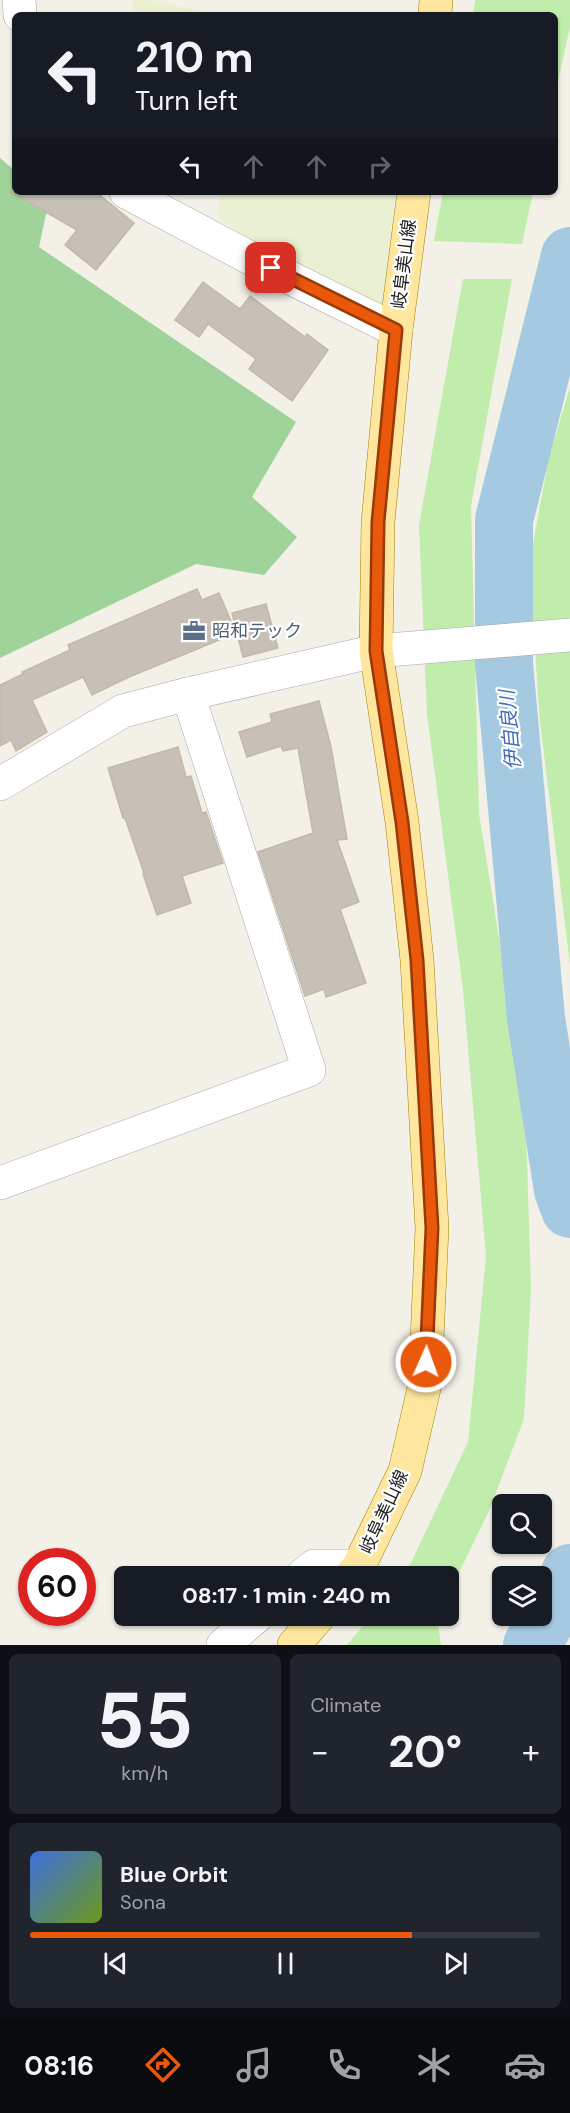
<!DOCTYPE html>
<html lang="en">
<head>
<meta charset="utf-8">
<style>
  :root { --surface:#171b24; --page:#20242c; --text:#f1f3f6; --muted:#9ea1a6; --line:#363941; --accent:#ea580c }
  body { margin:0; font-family:"DM Sans","Noto Sans JP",sans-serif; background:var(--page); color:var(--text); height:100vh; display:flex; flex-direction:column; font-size:22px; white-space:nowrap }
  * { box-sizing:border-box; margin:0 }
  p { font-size:20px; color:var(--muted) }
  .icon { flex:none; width:33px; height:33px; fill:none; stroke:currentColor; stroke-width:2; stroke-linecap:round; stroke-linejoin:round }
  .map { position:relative; height:1645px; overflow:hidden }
  .side { display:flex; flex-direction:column; gap:9px; padding:9px; background:#0d0f14; flex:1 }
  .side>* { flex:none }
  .banner { position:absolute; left:12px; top:12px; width:546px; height:183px; border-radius:9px; box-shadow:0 2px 4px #0004; background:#171b24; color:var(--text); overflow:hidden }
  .buttons { position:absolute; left:492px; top:1494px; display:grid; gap:12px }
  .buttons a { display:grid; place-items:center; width:60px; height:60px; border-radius:9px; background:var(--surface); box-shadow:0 2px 4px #0004; font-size:30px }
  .speed { position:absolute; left:18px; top:1548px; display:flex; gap:12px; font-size:30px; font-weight:700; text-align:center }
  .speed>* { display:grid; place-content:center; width:78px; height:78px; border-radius:50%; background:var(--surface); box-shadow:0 2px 4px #0004; line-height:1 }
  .speed .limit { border:9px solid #d22; background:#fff; color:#111 }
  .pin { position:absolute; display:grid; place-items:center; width:51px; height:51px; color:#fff; margin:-26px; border-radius:12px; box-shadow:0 3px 9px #0006 }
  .me { position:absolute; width:66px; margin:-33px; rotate:2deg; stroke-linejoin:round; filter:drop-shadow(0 0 4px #0008) }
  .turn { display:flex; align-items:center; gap:21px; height:126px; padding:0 24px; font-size:27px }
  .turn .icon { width:78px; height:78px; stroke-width:2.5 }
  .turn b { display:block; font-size:42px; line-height:51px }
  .lanes { display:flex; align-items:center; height:57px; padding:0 24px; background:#0003; justify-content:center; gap:30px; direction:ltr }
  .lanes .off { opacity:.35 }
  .big { font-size:45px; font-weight:700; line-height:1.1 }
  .side .widget { flex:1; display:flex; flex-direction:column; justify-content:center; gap:9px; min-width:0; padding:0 21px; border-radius:9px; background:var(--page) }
  .side .dial { align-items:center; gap:0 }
  .dial b { font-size:78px; line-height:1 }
  .song { display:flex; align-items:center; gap:18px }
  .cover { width:72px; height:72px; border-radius:9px; background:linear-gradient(135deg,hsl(220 70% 55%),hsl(80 70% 35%)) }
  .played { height:6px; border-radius:3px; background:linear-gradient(90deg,var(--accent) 75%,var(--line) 75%) }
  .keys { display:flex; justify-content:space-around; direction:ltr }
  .heat { display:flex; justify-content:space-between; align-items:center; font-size:33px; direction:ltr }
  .side .tiles { flex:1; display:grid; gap:9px; grid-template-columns:1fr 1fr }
  .widget:last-child { grid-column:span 2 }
  .trip { position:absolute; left:114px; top:1566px; width:345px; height:60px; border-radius:9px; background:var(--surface); box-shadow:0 2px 4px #0004; font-weight:700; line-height:60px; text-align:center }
  .tabs { display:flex; height:96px; justify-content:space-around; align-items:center; background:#090b0e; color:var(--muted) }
  .tabs .icon { width:42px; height:42px }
  .tabs .on { color:var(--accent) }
  .tabs b { font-size:27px; color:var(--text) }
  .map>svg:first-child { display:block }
  .farmland { fill:#e9f1d2 }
  .grass { fill:#c0edab }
  .forest { fill:#a0d39a }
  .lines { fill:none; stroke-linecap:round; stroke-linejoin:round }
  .river { stroke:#a5c9e1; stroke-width:58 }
  .building { fill:#c7c0b6; stroke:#c4b9a8; stroke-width:1.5 }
  .minor-casing { stroke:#a8a8a8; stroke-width:34 }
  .tertiary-casing { stroke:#a8a8a8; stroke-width:34 }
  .primary-casing { stroke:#9d8500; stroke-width:34 }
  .minor { stroke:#fff; stroke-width:33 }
  .tertiary { stroke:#fff; stroke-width:33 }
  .primary { stroke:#ffe69e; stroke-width:33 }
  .route-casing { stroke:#983908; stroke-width:15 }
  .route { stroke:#ea580c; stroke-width:10 }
  .labels { text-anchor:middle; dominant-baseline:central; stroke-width:4.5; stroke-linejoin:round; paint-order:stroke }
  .street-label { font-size:18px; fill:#212121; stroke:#fff }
  .service-label { font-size:18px; fill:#4e5e75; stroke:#fff; text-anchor:start }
  .water-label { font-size:20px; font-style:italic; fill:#476bb7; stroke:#fff }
</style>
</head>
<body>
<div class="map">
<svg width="570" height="1645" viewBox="0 0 570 1645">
  <rect width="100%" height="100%" fill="#f2f0e7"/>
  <g class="farmland">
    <path d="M133,0h18l65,15h-83z"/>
    <path d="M220,192h175l-13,117 -136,-70 -28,-23z"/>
  </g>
  <g class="grass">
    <path d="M475,0h95v27l-15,68v-80h-82z"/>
    <path d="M443,192h90l-11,52 -88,-3z"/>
    <path d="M463,279h49l-41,227 8,308 46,284 6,191 -7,130 -35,92 -40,82 -1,-17h-45l4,-5 61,-129 18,-186 -23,-266 -36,-276 -8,-189z"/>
    <path d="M570,387v577l-30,-242 -11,-158 20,-106z"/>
    <path d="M371,1616h66l4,29h-94z"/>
  </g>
  <path class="forest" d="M0,158l15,13v21l34,8 -10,47 257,175 -44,75 45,40 -33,38 -68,-11 -196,94z"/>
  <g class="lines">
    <g class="river">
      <path d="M570,256l-66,264v144l32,354 27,172 7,19"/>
      <path d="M532,1645l34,-61 4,-11"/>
    </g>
  </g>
  <g class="building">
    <path d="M11,192h85l38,31 -38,47 -31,-25 12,-15z"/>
    <path d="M203,282l37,27 10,-13 55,41 2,-3 21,16 -36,51 -43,-32 7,-10 -48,-35 -9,13 -24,-17z"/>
    <path d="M197,589l5,11 17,-7 17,40 -107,44 -37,18 -9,-18 -51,23 15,32 -31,19 -5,-11 -11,6v-61l23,-11 -1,-2 48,-22 -2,-5z"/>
    <path d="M266,604l12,44 -35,9 -11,-44z"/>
    <path d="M319,701l12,46 16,92 -10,1 22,62 -19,7 26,74 -40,14 -2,-8 -19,7 -47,-144 55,-19 -15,-85 -15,3 -2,-5 -34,11 -8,-25 33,-10 -2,-8z"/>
    <path d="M178,747l8,30 5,-1 11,37 4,-1 17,51 -41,13 9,27 -34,12 -14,-41 1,-1 -19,-55h-2l-15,-50z"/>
  </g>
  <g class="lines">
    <g class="minor-casing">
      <g id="minor">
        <path d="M19,0l1,15"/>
        <path d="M126,192l124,66 146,72"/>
        <path d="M376,651l194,-16"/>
        <path d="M0,1183l309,-113 -121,-376"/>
        <path d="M302,1576l12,-10h45"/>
        <path d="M223,1645l34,-29"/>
      </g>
    </g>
    <g class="tertiary-casing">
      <path id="tertiary" d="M0,784l123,-73 65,-17 188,-43"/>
    </g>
    <g class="primary-casing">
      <g id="primary">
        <path d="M435,15l1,-15"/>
        <path d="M351,1576l8,-10 46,-95 20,-87 7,-156 -15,-268 -15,-138 -26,-171 2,-129 18,-192 18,-138"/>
        <path d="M294,1645l25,-29"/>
      </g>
    </g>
    <use href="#minor" class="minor"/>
    <use href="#tertiary" class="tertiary"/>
    <use href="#primary" class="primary"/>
  </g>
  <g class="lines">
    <g class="route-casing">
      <path id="route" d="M271,268l125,62 -18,192 -2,129 26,171 15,138 15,268 -6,134"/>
    </g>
    <use href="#route" class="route"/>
  </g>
  <defs>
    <g id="office-bare" transform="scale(1.8)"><path d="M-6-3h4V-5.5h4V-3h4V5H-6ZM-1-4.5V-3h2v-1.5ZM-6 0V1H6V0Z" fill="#5c6f8a" stroke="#fff" stroke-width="2.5" paint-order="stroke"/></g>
  </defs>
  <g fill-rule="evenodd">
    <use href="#office-bare" x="194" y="631"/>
  </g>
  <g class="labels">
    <g class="street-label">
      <text transform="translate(404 264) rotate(-83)">岐阜美山線</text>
      <text transform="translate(384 1512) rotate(-65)">岐阜美山線</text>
    </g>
    <g class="service-label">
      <text x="212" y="631">昭和テック</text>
    </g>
    <g class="water-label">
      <text transform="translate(510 730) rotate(-95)">伊自良川</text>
    </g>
  </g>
</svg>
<div class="buttons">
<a><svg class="icon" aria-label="search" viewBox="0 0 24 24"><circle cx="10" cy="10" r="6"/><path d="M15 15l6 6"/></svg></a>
<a><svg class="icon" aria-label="layers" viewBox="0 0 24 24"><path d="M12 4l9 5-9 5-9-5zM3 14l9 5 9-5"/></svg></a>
</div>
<div class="speed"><div class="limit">60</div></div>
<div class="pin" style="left:271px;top:268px;background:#d93025"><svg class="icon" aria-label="arrive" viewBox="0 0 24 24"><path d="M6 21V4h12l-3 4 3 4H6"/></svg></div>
<svg class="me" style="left:426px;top:1362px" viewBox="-20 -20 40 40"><circle r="17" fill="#ea580c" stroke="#fff" stroke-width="3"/><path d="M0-11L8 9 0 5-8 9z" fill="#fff"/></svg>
<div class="trip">08:17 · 1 min · 240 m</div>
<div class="banner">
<div class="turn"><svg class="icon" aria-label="left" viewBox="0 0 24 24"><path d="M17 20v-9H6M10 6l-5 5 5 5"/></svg><div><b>210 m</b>Turn left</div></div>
<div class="lanes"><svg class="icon" aria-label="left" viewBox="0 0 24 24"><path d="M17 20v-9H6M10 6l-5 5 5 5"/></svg><svg class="icon off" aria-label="ahead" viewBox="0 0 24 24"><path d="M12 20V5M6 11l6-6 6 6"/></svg><svg class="icon off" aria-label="ahead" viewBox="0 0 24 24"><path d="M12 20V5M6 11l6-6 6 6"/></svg><svg class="icon off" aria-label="right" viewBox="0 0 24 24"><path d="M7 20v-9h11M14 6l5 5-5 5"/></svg></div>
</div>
</div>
<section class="side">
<div class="tiles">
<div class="widget dial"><b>55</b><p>km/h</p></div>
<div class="widget"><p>Climate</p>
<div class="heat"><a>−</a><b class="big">20°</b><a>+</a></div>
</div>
<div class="widget">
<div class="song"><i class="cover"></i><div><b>Blue Orbit</b><p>Sona</p></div></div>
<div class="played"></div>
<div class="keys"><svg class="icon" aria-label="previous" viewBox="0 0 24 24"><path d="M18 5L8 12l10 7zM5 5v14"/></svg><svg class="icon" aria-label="pause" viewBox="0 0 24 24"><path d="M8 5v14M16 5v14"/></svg><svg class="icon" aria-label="next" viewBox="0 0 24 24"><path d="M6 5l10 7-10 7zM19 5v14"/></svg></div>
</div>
</div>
</section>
<nav class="tabs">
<b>08:16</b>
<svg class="icon on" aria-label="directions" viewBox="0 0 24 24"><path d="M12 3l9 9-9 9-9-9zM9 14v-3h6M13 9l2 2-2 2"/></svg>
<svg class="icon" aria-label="music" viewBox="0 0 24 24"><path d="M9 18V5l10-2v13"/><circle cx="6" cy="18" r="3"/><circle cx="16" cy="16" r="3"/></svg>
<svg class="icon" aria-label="phone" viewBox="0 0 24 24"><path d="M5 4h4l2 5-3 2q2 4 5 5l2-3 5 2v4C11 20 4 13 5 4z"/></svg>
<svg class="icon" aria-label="climate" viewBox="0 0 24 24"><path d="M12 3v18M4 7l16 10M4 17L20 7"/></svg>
<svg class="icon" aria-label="car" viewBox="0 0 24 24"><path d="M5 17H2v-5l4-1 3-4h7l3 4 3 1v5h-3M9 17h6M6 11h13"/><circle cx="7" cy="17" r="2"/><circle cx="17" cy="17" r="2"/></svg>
</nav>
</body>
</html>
